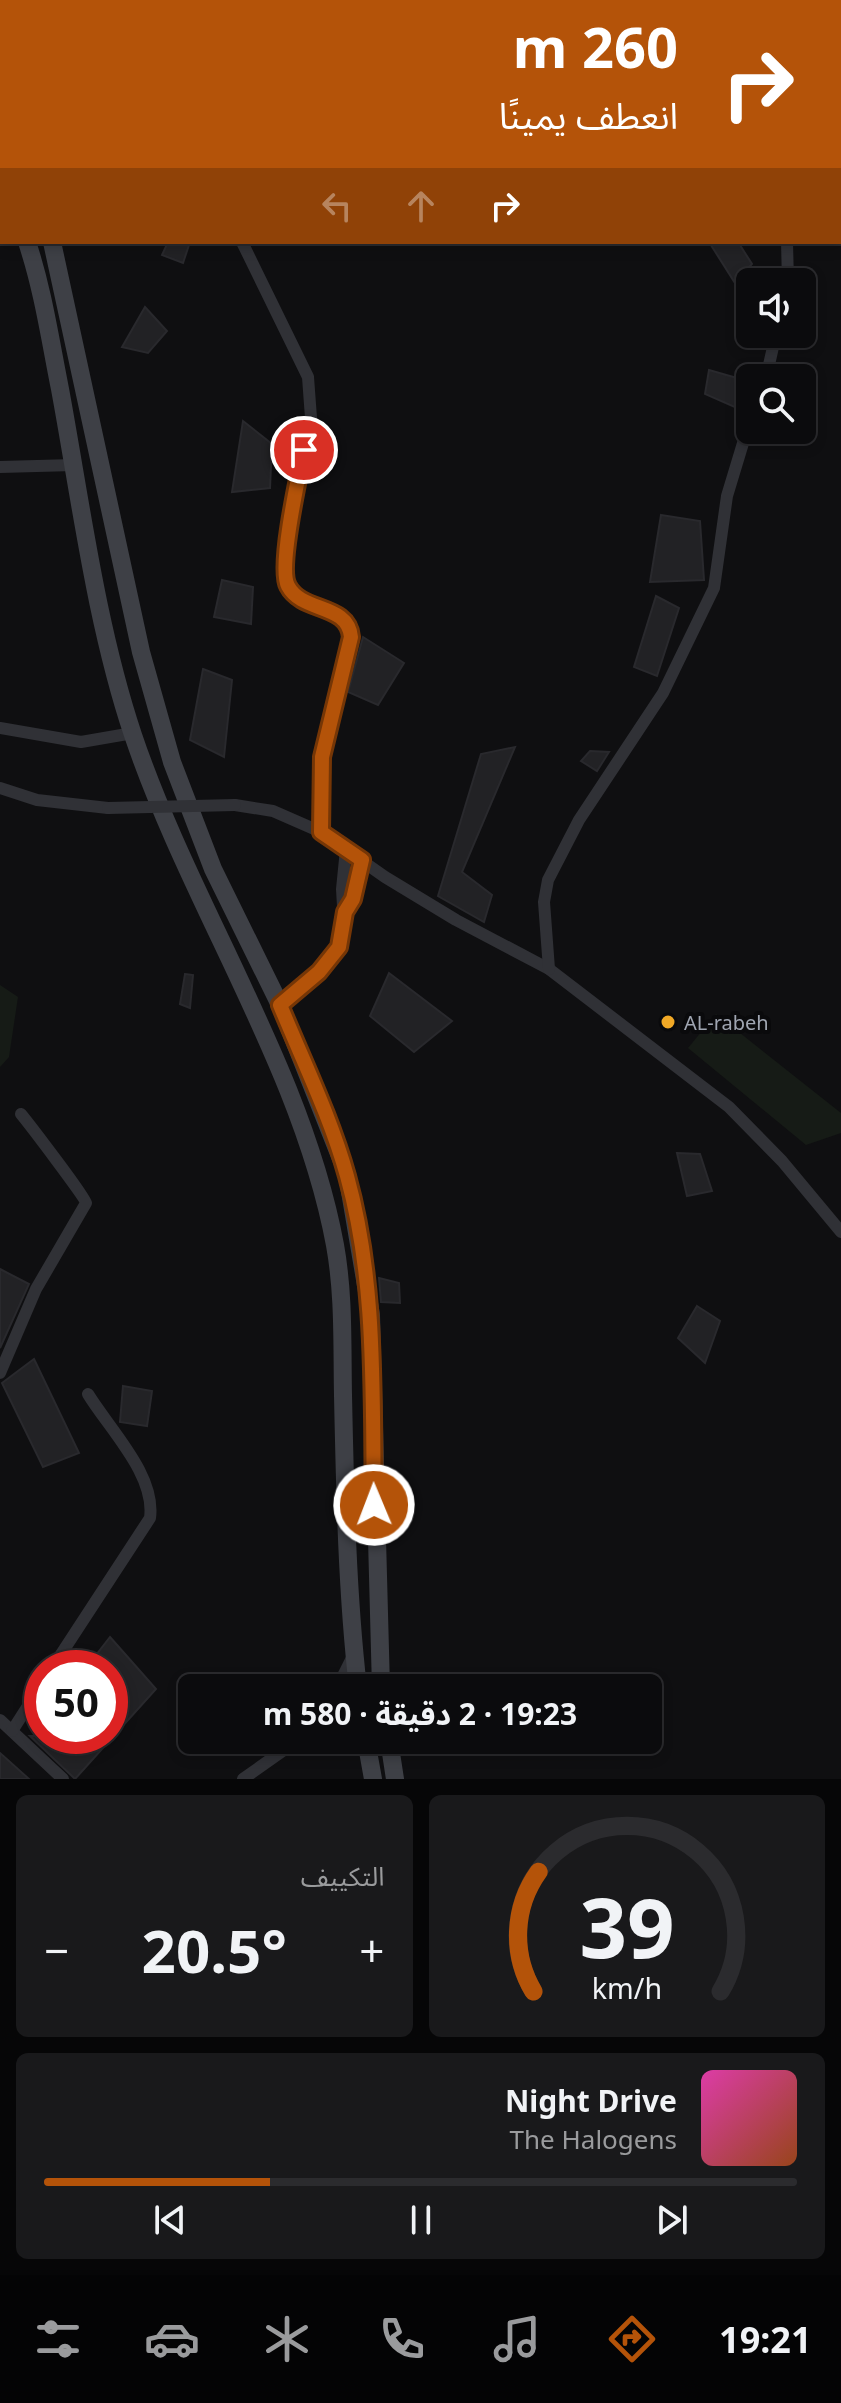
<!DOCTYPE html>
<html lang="ar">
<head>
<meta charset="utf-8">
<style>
  :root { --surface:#0b0b0d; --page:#19191b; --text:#f1f3f6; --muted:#9a9b9d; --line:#2b2b2e; --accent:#b45309 }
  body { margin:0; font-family:"Noto Sans","Noto Sans Arabic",sans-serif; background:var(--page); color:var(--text); direction:rtl; height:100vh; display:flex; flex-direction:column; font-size:30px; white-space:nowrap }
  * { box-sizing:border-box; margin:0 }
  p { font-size:26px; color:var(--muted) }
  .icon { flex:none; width:44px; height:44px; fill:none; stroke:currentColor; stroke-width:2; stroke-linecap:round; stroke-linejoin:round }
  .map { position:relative; height:1779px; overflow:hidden; direction:ltr }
  .sheet { display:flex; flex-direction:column; gap:16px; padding:16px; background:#060607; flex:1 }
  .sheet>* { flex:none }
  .banner { position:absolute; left:0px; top:0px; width:842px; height:244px; box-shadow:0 4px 12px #0003,0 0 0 2px var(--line); direction:rtl; background:#b45309; color:#fff; overflow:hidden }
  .buttons { position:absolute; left:736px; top:268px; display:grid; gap:16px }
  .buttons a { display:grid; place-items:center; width:80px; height:80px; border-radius:12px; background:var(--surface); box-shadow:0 4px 12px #0003,0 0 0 2px var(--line); font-size:40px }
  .speed { position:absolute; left:24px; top:1650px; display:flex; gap:16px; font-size:40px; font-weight:700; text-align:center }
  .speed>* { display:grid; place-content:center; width:104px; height:104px; border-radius:50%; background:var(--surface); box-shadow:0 4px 12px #0003,0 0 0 2px var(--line); line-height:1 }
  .speed .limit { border:12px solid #d22; background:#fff; color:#111 }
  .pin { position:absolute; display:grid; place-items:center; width:68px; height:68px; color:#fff; margin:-34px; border:4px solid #fff; border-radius:50%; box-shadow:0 2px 8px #0007 }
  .me { position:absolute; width:88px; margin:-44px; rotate:359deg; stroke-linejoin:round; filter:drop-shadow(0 0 6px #0008) }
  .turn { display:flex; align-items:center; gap:28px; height:168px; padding:0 32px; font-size:36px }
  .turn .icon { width:104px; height:104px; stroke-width:2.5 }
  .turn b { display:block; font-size:56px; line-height:68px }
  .lanes { display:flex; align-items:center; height:76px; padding:0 32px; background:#0003; justify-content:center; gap:40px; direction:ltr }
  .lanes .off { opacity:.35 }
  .big { font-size:60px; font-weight:700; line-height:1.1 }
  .sheet .tile { flex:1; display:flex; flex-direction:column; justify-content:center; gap:12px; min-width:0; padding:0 28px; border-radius:12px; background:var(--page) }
  .sheet .dial { align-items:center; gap:0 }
  .dial svg { height:208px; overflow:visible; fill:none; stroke:var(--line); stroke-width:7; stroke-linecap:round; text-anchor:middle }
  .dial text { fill:var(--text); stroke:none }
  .song { display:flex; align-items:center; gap:24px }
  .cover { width:96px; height:96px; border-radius:12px; background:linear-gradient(135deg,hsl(320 70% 55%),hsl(20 70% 35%)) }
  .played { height:8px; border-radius:4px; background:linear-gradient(90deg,var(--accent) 30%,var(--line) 30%) }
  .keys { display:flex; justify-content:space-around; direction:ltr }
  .heat { display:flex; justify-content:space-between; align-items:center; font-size:44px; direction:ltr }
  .sheet .tiles { flex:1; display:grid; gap:16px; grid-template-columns:1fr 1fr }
  .tile:last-child { grid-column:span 2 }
  .trip { position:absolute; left:178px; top:1674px; width:484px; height:80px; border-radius:12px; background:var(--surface); box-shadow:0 4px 12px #0003,0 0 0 2px var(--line); font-weight:700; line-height:80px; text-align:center; direction:rtl }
  .menu { display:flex; height:128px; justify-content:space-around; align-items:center; background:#040405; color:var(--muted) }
  .menu .icon { width:56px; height:56px }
  .menu .current { color:var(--accent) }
  .menu b { font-size:36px; color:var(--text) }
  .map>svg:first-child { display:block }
  .green { fill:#161b16 }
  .building { fill:#222225; stroke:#29292d; stroke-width:2 }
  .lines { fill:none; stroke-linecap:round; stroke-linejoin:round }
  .minor { stroke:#303136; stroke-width:12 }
  .secondary { stroke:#3e4046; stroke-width:18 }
  .minor-bridge { stroke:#303136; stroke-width:12 }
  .route-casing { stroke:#753606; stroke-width:20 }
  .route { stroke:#b45309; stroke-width:14 }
  .poi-dot { fill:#f1a926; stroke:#0a0a0c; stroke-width:3 }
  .labels { text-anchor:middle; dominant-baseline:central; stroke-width:8; stroke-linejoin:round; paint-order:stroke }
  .poi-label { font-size:20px; fill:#a0a6b2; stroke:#0a0a0c; text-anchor:start }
</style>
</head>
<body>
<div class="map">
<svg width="841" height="1779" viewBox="0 0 841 1779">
  <rect width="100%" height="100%" fill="#0f0f11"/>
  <g class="green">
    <path d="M0,985l18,12 -9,60 -9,10z"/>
    <path d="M716,1014l125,99v20l-35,12 -118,-97z"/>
  </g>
  <g class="building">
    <path d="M168,242h22l-7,21 -21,-8z"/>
    <path d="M709,242h29l14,22 -17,19z"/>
    <path d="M145,307l22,24 -19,22 -26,-6z"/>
    <path d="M709,370l28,8v30l-32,-14z"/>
    <path d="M243,421l29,23 -2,44 -38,4z"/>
    <path d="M661,515l39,6 4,59 -54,2z"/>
    <path d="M222,580l31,7 -2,37 -37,-7z"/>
    <path d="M656,596l23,12 -22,68 -23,-9z"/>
    <path d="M363,637l41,26 -26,42 -30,-13z"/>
    <path d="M203,669l29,11 -8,77 -34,-17z"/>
    <path d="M515,747l-53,125 30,23 -8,27 -46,-26 43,-142z"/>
    <path d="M590,751l19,1 -12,19 -16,-10z"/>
    <path d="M389,973l63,48 -38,31 -44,-36z"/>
    <path d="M185,974l8,1 -3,33 -10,-4z"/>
    <path d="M677,1153l23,1 12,37 -25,5z"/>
    <path d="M0,1269l29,15 -29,64z"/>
    <path d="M379,1278l20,5 1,20 -19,-1z"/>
    <path d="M697,1306l23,15 -15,42 -27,-25z"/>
    <path d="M34,1359l45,94 -36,14 -41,-84z"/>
    <path d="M123,1386l29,5 -5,35 -27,-4z"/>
    <path d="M110,1637l46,52 -81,90 -45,-43h80v-68h-24z"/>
    <path d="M0,1753l29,26h-29z"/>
  </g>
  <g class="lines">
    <g class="minor">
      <path d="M242,242l66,135 3,41 -18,83 -8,78 7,12 21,14 29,11 8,14 -28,127 -1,75"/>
      <path d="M787,242l1,40"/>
      <path d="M749,296l1,1"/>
      <path d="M766,378l10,-44"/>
      <path d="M0,467l74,-2"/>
      <path d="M0,728l81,14 52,-9"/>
      <path d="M0,788l37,12 71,8"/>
      <path d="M235,805l38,6 48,21 64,45 71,43 93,49 180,138 53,54 59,71"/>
      <path d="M345,912l8,-13 9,-39"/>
      <path d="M549,969l-5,-67 4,-22 31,-60 84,-127 51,-105 13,-92 23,-76"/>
      <path d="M280,1005l39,-33 20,-25 5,-23 -2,-35 4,-40"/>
      <path d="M0,1373l36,-84 50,-86c-1,-6 -56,-78 -65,-89"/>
      <path d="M52,1668l98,-150c6,-43 -40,-88 -62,-124"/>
      <path d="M337,1688l16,-32"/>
      <path d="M0,1720l63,59"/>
      <path d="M12,1731l30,-47"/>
      <path d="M243,1779l55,-39"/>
    </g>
    <g class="secondary">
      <path d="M0,103l2,4"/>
      <path d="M0,171l2,5"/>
      <path d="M27,242c16,48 23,97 33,147 21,114 36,235 73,346 58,172 169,332 202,510 9,50 7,99 8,150 2,97 4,197 15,293"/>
      <path d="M52,242l89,410 31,110 41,107 67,136 67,169 24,141 10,373"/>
      <path d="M366,1740l7,39"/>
      <path d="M389,1740l6,39"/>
    </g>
    <path class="minor-bridge" d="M108,808l127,-3"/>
  </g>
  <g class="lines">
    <g class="route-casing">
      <path id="route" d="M304,450c-5,24 -26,118 -16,136 14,27 60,17 63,51l-29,120 -1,75 41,28 -9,39 -8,13 -6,35 -20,25 -39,33c23,56 51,113 67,171 30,108 25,219 27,329"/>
    </g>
    <use href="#route" class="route"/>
  </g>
  <circle class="poi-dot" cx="668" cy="1022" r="8"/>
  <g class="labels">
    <g class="poi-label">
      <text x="684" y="1022">AL-rabeh</text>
    </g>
  </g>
</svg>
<div class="buttons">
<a><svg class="icon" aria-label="sound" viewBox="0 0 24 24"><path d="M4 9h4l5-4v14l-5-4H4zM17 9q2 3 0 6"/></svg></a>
<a><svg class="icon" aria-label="search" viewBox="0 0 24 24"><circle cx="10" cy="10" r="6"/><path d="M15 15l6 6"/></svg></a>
</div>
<div class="speed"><div class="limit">50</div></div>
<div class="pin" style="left:304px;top:450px;background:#d93025"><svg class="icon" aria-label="arrive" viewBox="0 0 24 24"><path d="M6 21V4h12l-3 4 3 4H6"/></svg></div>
<svg class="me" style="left:374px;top:1505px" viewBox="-20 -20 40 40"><circle r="17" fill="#b45309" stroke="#fff" stroke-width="3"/><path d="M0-11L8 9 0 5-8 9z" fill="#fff"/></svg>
<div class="trip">19:23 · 2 دقيقة · 580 m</div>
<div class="banner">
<div class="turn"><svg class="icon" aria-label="right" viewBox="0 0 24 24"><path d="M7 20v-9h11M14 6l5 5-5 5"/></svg><div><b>260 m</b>انعطف يمينًا</div></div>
<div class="lanes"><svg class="icon off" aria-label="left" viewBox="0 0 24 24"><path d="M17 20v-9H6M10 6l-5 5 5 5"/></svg><svg class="icon off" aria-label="ahead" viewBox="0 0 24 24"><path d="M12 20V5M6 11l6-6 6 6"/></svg><svg class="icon" aria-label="right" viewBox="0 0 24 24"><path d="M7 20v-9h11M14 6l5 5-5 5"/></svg></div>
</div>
</div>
<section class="sheet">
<div class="tiles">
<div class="tile dial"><svg viewBox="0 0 100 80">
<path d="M14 69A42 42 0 1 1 86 69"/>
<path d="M14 69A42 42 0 0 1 16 23" stroke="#b45309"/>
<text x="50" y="56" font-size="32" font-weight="700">39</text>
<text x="50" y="72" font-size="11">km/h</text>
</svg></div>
<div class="tile"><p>التكييف</p>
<div class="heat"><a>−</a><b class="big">20.5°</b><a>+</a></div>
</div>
<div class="tile">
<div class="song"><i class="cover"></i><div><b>Night Drive</b><p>The Halogens</p></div></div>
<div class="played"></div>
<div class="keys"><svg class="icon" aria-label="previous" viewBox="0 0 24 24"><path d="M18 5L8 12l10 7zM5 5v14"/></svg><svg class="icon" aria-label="pause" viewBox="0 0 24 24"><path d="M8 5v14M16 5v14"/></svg><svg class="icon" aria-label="next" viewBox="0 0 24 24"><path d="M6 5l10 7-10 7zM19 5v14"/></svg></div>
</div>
</div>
</section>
<nav class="menu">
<b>19:21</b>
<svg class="icon current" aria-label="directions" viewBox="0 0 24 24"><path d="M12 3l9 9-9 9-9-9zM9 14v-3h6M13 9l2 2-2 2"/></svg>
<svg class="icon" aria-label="music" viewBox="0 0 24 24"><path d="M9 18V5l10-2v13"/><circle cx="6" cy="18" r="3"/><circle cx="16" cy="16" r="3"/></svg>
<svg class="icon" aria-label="phone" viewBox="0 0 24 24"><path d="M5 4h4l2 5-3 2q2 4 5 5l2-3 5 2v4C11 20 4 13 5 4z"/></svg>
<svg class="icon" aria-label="climate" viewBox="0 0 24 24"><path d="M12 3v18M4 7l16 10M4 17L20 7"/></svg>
<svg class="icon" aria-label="car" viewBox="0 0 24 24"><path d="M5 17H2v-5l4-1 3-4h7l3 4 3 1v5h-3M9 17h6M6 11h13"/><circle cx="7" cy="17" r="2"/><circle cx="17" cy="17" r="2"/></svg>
<svg class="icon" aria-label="filters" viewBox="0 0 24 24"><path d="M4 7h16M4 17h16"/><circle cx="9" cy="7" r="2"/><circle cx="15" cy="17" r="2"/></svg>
</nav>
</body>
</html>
